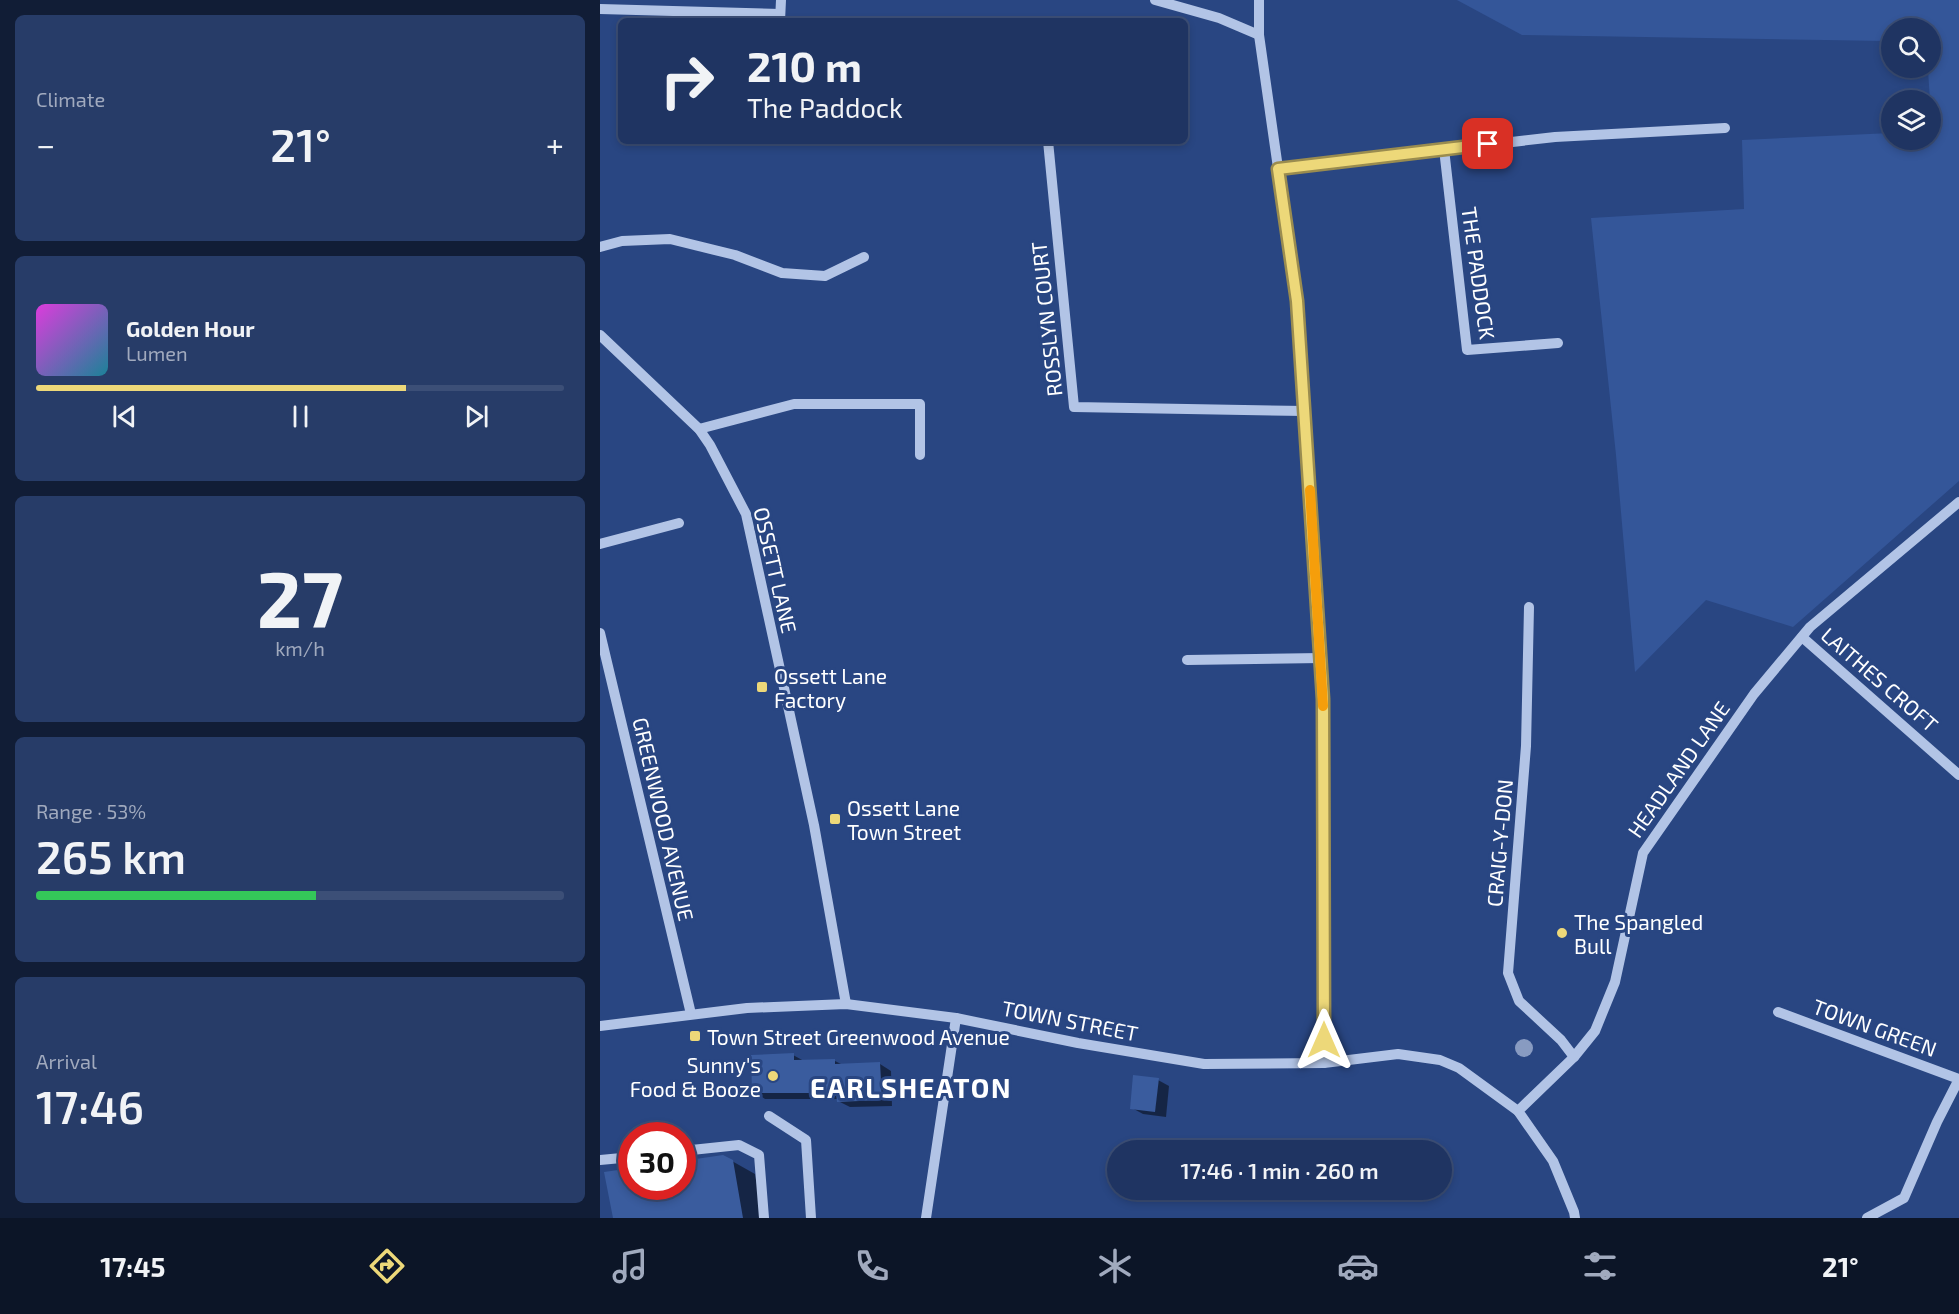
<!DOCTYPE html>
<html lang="en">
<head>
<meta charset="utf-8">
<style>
  :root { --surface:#1f3462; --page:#273c68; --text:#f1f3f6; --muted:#a1aabe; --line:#3c4f77; --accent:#edd879 }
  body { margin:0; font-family:"Exo 2",sans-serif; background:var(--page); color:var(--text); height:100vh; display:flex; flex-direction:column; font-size:22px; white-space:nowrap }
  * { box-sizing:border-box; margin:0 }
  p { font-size:20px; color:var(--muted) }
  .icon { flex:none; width:33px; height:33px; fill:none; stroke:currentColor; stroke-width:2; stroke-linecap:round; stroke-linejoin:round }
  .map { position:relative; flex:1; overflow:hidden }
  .sheet { display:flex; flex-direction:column; gap:15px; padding:15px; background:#111d36; width:600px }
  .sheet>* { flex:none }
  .guide { position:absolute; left:18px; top:18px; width:570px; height:126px; border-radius:9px; box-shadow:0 3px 9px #0003,0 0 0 2px var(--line); background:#1f3462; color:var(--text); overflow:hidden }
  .tools { position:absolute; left:1281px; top:18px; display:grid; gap:12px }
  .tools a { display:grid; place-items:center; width:60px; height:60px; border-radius:50%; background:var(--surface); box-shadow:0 3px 9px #0003,0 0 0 2px var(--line); font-size:30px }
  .speed { position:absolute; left:18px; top:1122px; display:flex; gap:12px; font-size:30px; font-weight:700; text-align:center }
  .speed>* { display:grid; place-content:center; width:78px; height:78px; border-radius:50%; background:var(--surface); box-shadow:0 3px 9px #0003,0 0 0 2px var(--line); line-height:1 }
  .speed .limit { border:9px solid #d22; background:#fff; color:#111 }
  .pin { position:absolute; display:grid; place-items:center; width:51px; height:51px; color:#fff; margin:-26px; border-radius:12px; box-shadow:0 3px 9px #0006 }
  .me { position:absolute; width:66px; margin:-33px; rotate:0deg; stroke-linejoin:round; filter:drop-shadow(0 0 4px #0008) }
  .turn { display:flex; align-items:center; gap:21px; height:126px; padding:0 30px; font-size:27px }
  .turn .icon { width:78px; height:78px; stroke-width:2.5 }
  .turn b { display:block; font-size:42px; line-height:51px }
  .big { font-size:45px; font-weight:600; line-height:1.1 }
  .sheet .tile { flex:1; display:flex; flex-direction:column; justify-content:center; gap:9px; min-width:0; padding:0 21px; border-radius:9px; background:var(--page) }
  .sheet .dial { align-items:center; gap:0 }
  .dial b { font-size:78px; line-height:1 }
  .song { display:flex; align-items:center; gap:18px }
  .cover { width:72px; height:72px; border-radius:9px; background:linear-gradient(135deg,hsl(300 70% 55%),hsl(190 70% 35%)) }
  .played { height:6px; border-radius:3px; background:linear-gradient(90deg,var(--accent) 70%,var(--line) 70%) }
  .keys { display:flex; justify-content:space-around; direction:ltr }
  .heat { display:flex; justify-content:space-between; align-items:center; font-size:33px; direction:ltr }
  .charge { height:9px; border-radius:4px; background:linear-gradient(90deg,#34c759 53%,var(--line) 0) }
  .trip { position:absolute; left:507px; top:1140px; width:345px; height:60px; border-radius:30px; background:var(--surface); box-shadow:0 3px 9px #0003,0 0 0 2px var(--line); font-weight:600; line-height:60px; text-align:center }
  .menu { display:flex; height:96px; justify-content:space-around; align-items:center; background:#0c1527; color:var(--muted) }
  .menu .icon { width:42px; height:42px }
  .menu .current { color:var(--accent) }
  .menu b { font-size:27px; color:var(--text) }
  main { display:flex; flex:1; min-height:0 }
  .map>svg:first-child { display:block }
  .green { fill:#345699 }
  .shadow { fill:#0007 }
  .building { fill:#3a5c9e }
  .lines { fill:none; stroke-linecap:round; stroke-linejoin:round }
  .minor { stroke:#b2c4e6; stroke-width:10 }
  .tree { fill:#889bc1 }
  .route-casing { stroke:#9a8c4f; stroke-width:15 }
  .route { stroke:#edd879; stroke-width:10 }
  .slow { stroke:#f59e0b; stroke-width:10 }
  .poi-dot { fill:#edd879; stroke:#294682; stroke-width:2 }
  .labels { text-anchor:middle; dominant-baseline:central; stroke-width:6; stroke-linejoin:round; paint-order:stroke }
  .street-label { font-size:21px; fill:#fff; stroke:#294682 }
  .poi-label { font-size:21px; fill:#fff; stroke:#294682; text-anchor:start }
  .district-label { font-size:27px; font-weight:bold; letter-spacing:1.5px; fill:#fff; stroke:#294682 }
</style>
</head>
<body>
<main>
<section class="sheet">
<div class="tile"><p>Climate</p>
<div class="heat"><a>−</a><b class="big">21°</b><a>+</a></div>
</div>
<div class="tile">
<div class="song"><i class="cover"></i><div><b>Golden Hour</b><p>Lumen</p></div></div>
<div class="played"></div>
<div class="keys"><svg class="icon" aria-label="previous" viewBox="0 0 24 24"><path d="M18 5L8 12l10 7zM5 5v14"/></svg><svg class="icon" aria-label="pause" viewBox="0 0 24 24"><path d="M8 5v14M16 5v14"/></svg><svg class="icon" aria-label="next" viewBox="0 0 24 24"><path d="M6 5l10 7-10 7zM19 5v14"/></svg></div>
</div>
<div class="tile dial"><b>27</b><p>km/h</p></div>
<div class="tile"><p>Range · 53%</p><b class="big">265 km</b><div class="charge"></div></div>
<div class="tile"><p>Arrival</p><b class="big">17:46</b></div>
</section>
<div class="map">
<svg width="1359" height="1218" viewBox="0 0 1359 1218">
  <rect width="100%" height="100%" fill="#294682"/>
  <path class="green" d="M857,0h502v481l-166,146 -87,-27 -71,72 -19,-217 -25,-237 153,-9 -2,-69 149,-7 1,7h38l1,-9h1l-4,-61 -4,-2h6v-40h-38l-1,17 -4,-4 -365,-6z"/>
  <g class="shadow">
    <path d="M193,1055l11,6h31l8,4 37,-1 11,7 1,35 -42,1 -12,-6v-2h-73l-11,-7z"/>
    <path d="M558,1080l11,6 -3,31 -23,-3 -11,-6z"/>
    <path d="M123,1156l32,18 8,44h-149l18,-32h50z"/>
  </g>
  <g class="building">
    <path d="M194,1053v7l41,-1v5l45,-2 2,38 -45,2 -1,-9h-84l-1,-38z"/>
    <path d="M533,1075l26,3 -4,34 -25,-3z"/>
    <path d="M123,1155l10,5 10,58h-130l-9,-46 28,-4v18h50v-25z"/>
  </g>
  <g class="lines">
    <g class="minor">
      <path d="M555,0l64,18 40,17"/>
      <path d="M659,0v35l38,266 26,398 1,364"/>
      <path d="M0,9l180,5"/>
      <path d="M180,21l1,-21"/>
      <path d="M448,141l26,266 231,4"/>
      <path d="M844,149l23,201 91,-7"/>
      <path d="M678,169l277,-32 170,-9"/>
      <path d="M0,247l22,-6 48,-2 65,16 47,18 43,3 39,-19"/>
      <path d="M0,335l99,94 11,16 36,69 68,311 32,179"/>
      <path d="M99,429l95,-25h126v51"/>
      <path d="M0,544l79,-21"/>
      <path d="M929,607l-3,139 -18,227 11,28 42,39 13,17"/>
      <path d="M0,633l91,381"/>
      <path d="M1202,637l157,138"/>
      <path d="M587,660l134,-2"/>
      <path d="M1178,1012l181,67 -22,43 -33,76 -37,20"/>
      <path d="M0,1026l147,-18 99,-4 110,14 122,25 126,21 120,-1 74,-9 42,6 19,8 59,43 35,50 21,51 1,6"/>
      <path d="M918,1111l56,-54 21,-26 20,-49 28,-129 111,-159 56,-67 149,-125"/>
      <path d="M169,1116l37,24 5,78"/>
      <path d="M82,1151l57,-6 20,10 5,63"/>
      <path d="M0,1160l32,-3"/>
      <path d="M326,1218l30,-200"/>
    </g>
  </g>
  <circle class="tree" cx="924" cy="1048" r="9"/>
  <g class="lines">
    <g class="route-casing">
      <path id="route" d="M724,1040l-1,-341 -26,-398 -19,-132 210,-25"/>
    </g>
    <use href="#route" class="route"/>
    <path class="slow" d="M710,490l13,216"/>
  </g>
  <g class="poi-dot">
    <rect x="156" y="681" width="12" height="12" rx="3"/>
    <rect x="229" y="813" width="12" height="12" rx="3"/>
    <circle cx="962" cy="933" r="6"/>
    <rect x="89" y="1030" width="12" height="12" rx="3"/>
    <circle cx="173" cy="1076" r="6"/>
  </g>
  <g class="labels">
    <g class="street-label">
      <text transform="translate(879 273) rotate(82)">THE PADDOCK</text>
      <text transform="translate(446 319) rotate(-96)">ROSSLYN COURT</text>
      <text transform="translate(176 570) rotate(77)">OSSETT LANE</text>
      <text transform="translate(1280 679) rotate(41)">LAITHES CROFT</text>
      <text transform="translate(1078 769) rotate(-55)">HEADLAND LANE</text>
      <text transform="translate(64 819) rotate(77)">GREENWOOD AVENUE</text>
      <text transform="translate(899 843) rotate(-85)">CRAIG-Y-DON</text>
      <text transform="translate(470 1020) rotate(11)">TOWN STREET</text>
      <text transform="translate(1275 1027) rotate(20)">TOWN GREEN</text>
    </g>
    <g class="poi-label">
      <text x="174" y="675">Ossett Lane<tspan x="174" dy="24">Factory</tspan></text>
      <text x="247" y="807">Ossett Lane<tspan x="247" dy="24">Town Street</tspan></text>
      <text x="974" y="921">The Spangled<tspan x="974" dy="24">Bull</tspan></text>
      <text x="107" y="1036">Town Street Greenwood Avenue</text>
      <text x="161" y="1064" text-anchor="end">Sunny's<tspan x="161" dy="24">Food &amp; Booze</tspan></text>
    </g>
    <g class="district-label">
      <text x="311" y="1087">EARLSHEATON</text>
    </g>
  </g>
</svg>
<div class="tools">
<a><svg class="icon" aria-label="search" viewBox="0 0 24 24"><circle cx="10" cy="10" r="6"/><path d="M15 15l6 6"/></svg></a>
<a><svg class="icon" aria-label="layers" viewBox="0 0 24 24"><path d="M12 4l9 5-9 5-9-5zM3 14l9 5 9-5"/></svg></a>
</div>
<div class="speed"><div class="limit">30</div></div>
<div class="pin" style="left:888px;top:144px;background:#d93025"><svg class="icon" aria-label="arrive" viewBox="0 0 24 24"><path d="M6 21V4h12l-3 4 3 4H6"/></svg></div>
<svg class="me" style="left:724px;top:1040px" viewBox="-20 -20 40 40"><path d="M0-17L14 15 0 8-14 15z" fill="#edd879" stroke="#fff" stroke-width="4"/></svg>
<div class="trip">17:46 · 1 min · 260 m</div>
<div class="guide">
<div class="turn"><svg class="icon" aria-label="right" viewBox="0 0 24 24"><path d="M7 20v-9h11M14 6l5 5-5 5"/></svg><div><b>210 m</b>The Paddock</div></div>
</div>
</div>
</main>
<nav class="menu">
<b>17:45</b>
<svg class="icon current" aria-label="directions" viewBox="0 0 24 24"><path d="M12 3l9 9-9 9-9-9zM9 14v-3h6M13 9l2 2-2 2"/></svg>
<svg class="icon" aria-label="music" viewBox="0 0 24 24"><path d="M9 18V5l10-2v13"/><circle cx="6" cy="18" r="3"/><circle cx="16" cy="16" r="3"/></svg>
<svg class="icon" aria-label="phone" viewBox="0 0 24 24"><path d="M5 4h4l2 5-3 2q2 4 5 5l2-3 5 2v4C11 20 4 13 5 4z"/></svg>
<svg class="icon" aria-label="climate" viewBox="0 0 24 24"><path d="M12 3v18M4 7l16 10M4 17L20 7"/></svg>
<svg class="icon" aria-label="car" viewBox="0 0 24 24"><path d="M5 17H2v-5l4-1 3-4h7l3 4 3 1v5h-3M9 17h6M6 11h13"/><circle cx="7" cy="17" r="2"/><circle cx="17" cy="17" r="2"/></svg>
<svg class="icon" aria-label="filters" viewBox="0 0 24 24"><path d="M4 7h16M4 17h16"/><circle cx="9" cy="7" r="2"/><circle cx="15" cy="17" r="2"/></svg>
<b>21°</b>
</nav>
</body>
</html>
